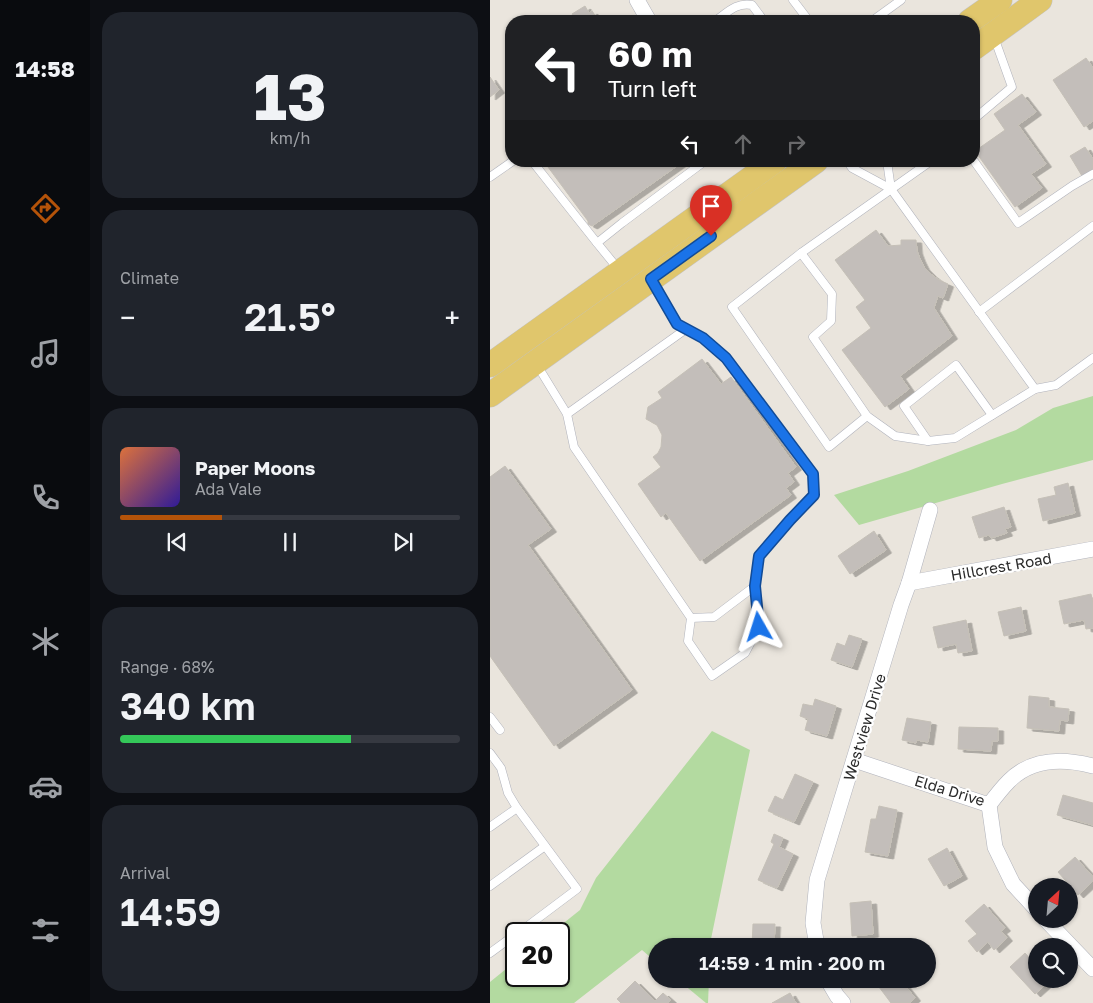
<!DOCTYPE html>
<html lang="en">
<head>
<meta charset="utf-8">
<style>
  :root { --surface:#171b24; --page:#20242c; --text:#f1f3f6; --muted:#9ea1a6; --line:#363941; --accent:#b45309 }
  body { margin:0; font-family:"Golos Text",sans-serif; background:var(--page); color:var(--text); height:100vh; display:flex; flex-direction:column; font-size:19px; white-space:nowrap }
  * { box-sizing:border-box; margin:0 }
  p { font-size:16px; color:var(--muted) }
  .icon { flex:none; width:28px; height:28px; fill:none; stroke:currentColor; stroke-width:2; stroke-linecap:round; stroke-linejoin:round }
  .map { position:relative; flex:1; overflow:hidden }
  .side { display:flex; flex-direction:column; gap:12px; padding:12px; background:#0d0f14; width:400px }
  .side>* { flex:none }
  .banner { position:absolute; left:15px; top:15px; width:475px; height:152px; border-radius:20px; box-shadow:0 1px 4px #0004; background:#202124; color:#fff; overflow:hidden }
  .needle { width:32px; rotate:26deg }
  .fabs { position:absolute; left:538px; top:878px; display:grid; gap:10px }
  .fabs a { display:grid; place-items:center; width:50px; height:50px; border-radius:50%; background:var(--surface); box-shadow:0 1px 4px #0004; font-size:25px }
  .speed { position:absolute; left:15px; top:922px; display:flex; gap:10px; font-size:25px; font-weight:700; text-align:center }
  .speed>* { display:grid; place-content:center; width:65px; height:65px; border-radius:50%; background:var(--surface); box-shadow:0 1px 4px #0004; line-height:1 }
  .speed .limit { border:2px solid #111; border-radius:8px; background:#fff; color:#111 }
  .pin { position:absolute; display:grid; place-items:center; width:42px; height:42px; color:#fff; margin:-51px -21px; border-radius:50% 50% 50% 0; rotate:-45deg; box-shadow:0 0 5px #0007 }
  .pin .icon { rotate:45deg }
  .me { position:absolute; width:55px; margin:-28px; rotate:354deg; stroke-linejoin:round; filter:drop-shadow(0 0 4px #0008) }
  .turn { display:flex; align-items:center; gap:18px; height:105px; padding:0 20px; font-size:22px }
  .turn .icon { width:65px; height:65px; stroke-width:2.5 }
  .turn b { display:block; font-size:35px; line-height:42px }
  .lanes { display:flex; align-items:center; height:48px; padding:0 20px; background:#0003; justify-content:center; gap:25px; direction:ltr }
  .lanes .off { opacity:.35 }
  .big { font-size:38px; font-weight:600; line-height:1.1 }
  .side .card { flex:1; display:flex; flex-direction:column; justify-content:center; gap:8px; min-width:0; padding:0 18px; border-radius:20px; background:var(--page) }
  .side .dial { align-items:center; gap:0 }
  .dial b { font-size:65px; line-height:1 }
  .song { display:flex; align-items:center; gap:15px }
  .cover { width:60px; height:60px; border-radius:8px; background:linear-gradient(135deg,hsl(20 70% 55%),hsl(250 70% 35%)) }
  .played { height:5px; border-radius:2px; background:linear-gradient(90deg,var(--accent) 30%,var(--line) 30%) }
  .keys { display:flex; justify-content:space-around; direction:ltr }
  .heat { display:flex; justify-content:space-between; align-items:center; font-size:28px; direction:ltr }
  .charge { height:8px; border-radius:4px; background:linear-gradient(90deg,#34c759 68%,var(--line) 0) }
  .trip { position:absolute; left:158px; top:938px; width:288px; height:50px; border-radius:25px; background:var(--surface); box-shadow:0 1px 4px #0004; font-weight:600; line-height:50px; text-align:center }
  main { display:flex; flex:1; min-height:0 }
  .menu { display:flex; flex-direction:column; width:90px; justify-content:space-around; align-items:center; background:#090b0e; color:var(--muted) }
  .menu .icon { width:35px; height:35px }
  .menu .selected { color:var(--accent) }
  .menu b { font-size:22px; color:var(--text) }
  .map>svg:first-child { display:block }
  .green { fill:#b3daa0 }
  .building { fill:#c3beba; stroke:#c5c0b7; filter:url(#shadow) }
  .lines { fill:none; stroke-linecap:round; stroke-linejoin:round }
  .service-casing { stroke:#b1b3bc; stroke-width:9 }
  .minor-casing { stroke:#b1b3bc; stroke-width:16 }
  .primary-casing { stroke:#c3c3c3; stroke-width:25 }
  .service { stroke:#fff; stroke-width:8 }
  .minor { stroke:#fff; stroke-width:15 }
  .primary { stroke:#e0c66c; stroke-width:24 }
  .route-casing { stroke:#114b97; stroke-width:12 }
  .route { stroke:#1a73e8; stroke-width:9 }
  .labels { text-anchor:middle; dominant-baseline:central; stroke-width:4.5; stroke-linejoin:round; paint-order:stroke }
  .street-label { font-size:15px; fill:#2a2a2a; stroke:#fff }
</style>
</head>
<body>
<main>
<nav class="menu">
<b>14:58</b>
<svg class="icon selected" aria-label="directions" viewBox="0 0 24 24"><path d="M12 3l9 9-9 9-9-9zM9 14v-3h6M13 9l2 2-2 2"/></svg>
<svg class="icon" aria-label="music" viewBox="0 0 24 24"><path d="M9 18V5l10-2v13"/><circle cx="6" cy="18" r="3"/><circle cx="16" cy="16" r="3"/></svg>
<svg class="icon" aria-label="phone" viewBox="0 0 24 24"><path d="M5 4h4l2 5-3 2q2 4 5 5l2-3 5 2v4C11 20 4 13 5 4z"/></svg>
<svg class="icon" aria-label="climate" viewBox="0 0 24 24"><path d="M12 3v18M4 7l16 10M4 17L20 7"/></svg>
<svg class="icon" aria-label="car" viewBox="0 0 24 24"><path d="M5 17H2v-5l4-1 3-4h7l3 4 3 1v5h-3M9 17h6M6 11h13"/><circle cx="7" cy="17" r="2"/><circle cx="17" cy="17" r="2"/></svg>
<svg class="icon" aria-label="filters" viewBox="0 0 24 24"><path d="M4 7h16M4 17h16"/><circle cx="9" cy="7" r="2"/><circle cx="15" cy="17" r="2"/></svg>
</nav>
<section class="side">
<div class="card dial"><b>13</b><p>km/h</p></div>
<div class="card"><p>Climate</p>
<div class="heat"><a>−</a><b class="big">21.5°</b><a>+</a></div>
</div>
<div class="card">
<div class="song"><i class="cover"></i><div><b>Paper Moons</b><p>Ada Vale</p></div></div>
<div class="played"></div>
<div class="keys"><svg class="icon" aria-label="previous" viewBox="0 0 24 24"><path d="M18 5L8 12l10 7zM5 5v14"/></svg><svg class="icon" aria-label="pause" viewBox="0 0 24 24"><path d="M8 5v14M16 5v14"/></svg><svg class="icon" aria-label="next" viewBox="0 0 24 24"><path d="M6 5l10 7-10 7zM19 5v14"/></svg></div>
</div>
<div class="card"><p>Range · 68%</p><b class="big">340 km</b><div class="charge"></div></div>
<div class="card"><p>Arrival</p><b class="big">14:59</b></div>
</section>
<div class="map">
<svg width="603" height="1003" viewBox="0 0 603 1003">
  <defs>
    <filter id="shadow"><feDropShadow dx="5.5" dy="3" stdDeviation="0" flood-color="#0004"/></filter>
  </defs>
  <rect width="100%" height="100%" fill="#eae5dd"/>
  <g class="green">
    <path d="M603,396v64l-91,24 -143,41 -25,-30 74,-24 108,-41 37,-22z"/>
    <path d="M222,731l38,19 -39,189v7h-55v16l-14,-12 -68,53h-84v-21l26,-21v15h43v-42h-9l30,-24 16,-32z"/>
    <path d="M187,979h32l-1,24h-2z"/>
  </g>
  <g class="building">
    <path d="M95,6l4,7 3,-2 7,10h-23l-4,-7z"/>
    <path d="M596,58l7,10v53l-9,6 -31,-47z"/>
    <path d="M0,77l9,13 -9,7z"/>
    <path d="M532,94l14,18 -18,13 28,39 -15,10 11,14 -27,19 -40,-56 30,-21 -11,-16z"/>
    <path d="M595,147l8,12v10l-11,7 -12,-20z"/>
    <path d="M57,161h137l-92,65 -4,-2v-3l-43,-58z"/>
    <path d="M386,230l12,16 13,-1v-5h15l1,11 3,8 4,8 8,8 7,5 9,4 -5,14 -5,-2 -4,12 18,28 -52,40 9,13 -24,18 -43,-57 29,-22 -15,-21 9,-7 -30,-40z"/>
    <path d="M212,359l19,25 10,-7 65,90 -8,6 6,9 -8,6 5,7 -91,66 -34,-48 -5,4 -23,-33 23,-17 -8,-10 5,-4 3,-6 1,-12 -5,-10 -11,-6 2,-12 14,-9 -4,-6z"/>
    <path d="M15,466l46,63 -23,16 104,145 -78,56 -64,-90v-179z"/>
    <path d="M578,483l7,30 -32,8 -5,-22 18,-4 -2,-8z"/>
    <path d="M514,507l7,20 -6,2 2,4 -16,5 -2,-3 -10,3 -7,-21z"/>
    <path d="M384,531l12,19 -36,24 -12,-18z"/>
    <path d="M601,594l2,9v25l-7,1 -2,-9 -20,4 -5,-23z"/>
    <path d="M531,607l5,24 -22,5 -6,-24z"/>
    <path d="M476,620l6,31 -14,2 -2,-9 -18,4 -5,-21z"/>
    <path d="M359,635l13,4 -10,28 -21,-7 6,-17 8,3z"/>
    <path d="M539,696l20,2v9l20,2 -1,12 -8,-1 -1,11 -32,-3z"/>
    <path d="M325,699l21,7 -9,30 -22,-6 3,-11 -8,-3 3,-12 10,2z"/>
    <path d="M417,718l24,4 -3,20 -11,-2 -1,3 -14,-3z"/>
    <path d="M469,727l39,1v13h-6l-1,10 -33,-2z"/>
    <path d="M305,774l18,8 -19,40 -26,-11 7,-15 8,4z"/>
    <path d="M573,795l30,8v22l-36,-10z"/>
    <path d="M389,806l18,4 -9,46 -23,-4 6,-33h5z"/>
    <path d="M284,834l9,4 -4,9 14,7 -16,34 -19,-8 16,-36 -3,-2z"/>
    <path d="M457,848l15,28 -18,10 -16,-27z"/>
    <path d="M585,857l18,20v4l-15,14 -20,-23z"/>
    <path d="M381,901l2,33 -21,2 -2,-33z"/>
    <path d="M494,904l21,24 -4,3 6,7 -13,12 -6,-8 -11,10 -9,-11 9,-7 -12,-13z"/>
    <path d="M263,924h22l-1,22h-22z"/>
    <path d="M535,953l11,12v14h5l5,5 -11,10 -25,-27z"/>
    <path d="M383,979h27l15,19 -6,5h-18z"/>
    <path d="M145,981l20,20 8,-8 8,7 -3,3h-47l-4,-4z"/>
    <path d="M300,993l6,10h-24z"/>
  </g>
  <g class="lines">
    <g class="service-casing">
      <g id="service">
        <path d="M303,0l16,21"/>
        <path d="M225,21c12,-8 21,-19 37,-16l12,16"/>
        <path d="M382,21l29,-21"/>
        <path d="M484,119l38,-32 -18,-50"/>
        <path d="M42,161l65,82"/>
        <path d="M357,161l5,7 39,21"/>
        <path d="M484,161l44,62 54,-37 21,-12"/>
        <path d="M0,177l23,-16"/>
        <path d="M311,253l31,41 -1,27 -18,16 54,79 28,20 33,5 27,-3 80,-49 -144,-200 -4,-28"/>
        <path d="M129,270l-22,-27 25,-20 83,-62"/>
        <path d="M489,312l114,-86"/>
        <path d="M47,365l30,49 7,33 117,171 -3,23 24,35 33,-23 14,-26 -4,-41 4,-30 31,-36 24,-25 -1,-21 -87,-116 -23,-20 -26,-14 -25,-43"/>
        <path d="M545,389l21,-4 37,-27"/>
        <path d="M77,414l119,-85"/>
        <path d="M377,416l-38,31 -97,-140 69,-54 130,-92"/>
        <path d="M438,441l-24,-35 52,-41 36,50"/>
        <path d="M201,618l23,-1 41,-31"/>
        <path d="M0,717l10,13"/>
        <path d="M0,753l11,15 7,25 9,15"/>
        <path d="M0,827l27,-19 60,81 -60,45"/>
        <path d="M0,886l55,-40"/>
        <path d="M0,953l26,-19"/>
      </g>
    </g>
    <g class="minor-casing">
      <g id="minor">
        <path d="M147,0l12,21"/>
        <path d="M419,583l184,-34"/>
        <path d="M364,760l135,45c6,-8 13,-17 20,-24 23,-23 54,-23 84,-15"/>
        <path d="M499,805l6,42 18,37 23,25"/>
        <path d="M555,919l48,50"/>
        <path d="M327,946l-4,-23 4,-43 84,-275 8,-22 21,-73"/>
        <path d="M337,979l10,17 6,7"/>
      </g>
    </g>
    <g class="primary-casing">
      <g id="primary">
        <path d="M480,21l30,-21"/>
        <path d="M484,48l66,-48"/>
        <path d="M0,365l285,-204"/>
        <path d="M0,395l326,-234"/>
      </g>
    </g>
    <use href="#service" class="service"/>
    <use href="#minor" class="minor"/>
    <use href="#primary" class="primary"/>
  </g>
  <g class="lines">
    <g class="route-casing">
      <path id="route" d="M221,236l-60,43 26,45 26,14 23,20 87,116 1,21 -24,25 -31,36 -4,30 4,41"/>
    </g>
    <use href="#route" class="route"/>
  </g>
  <g class="labels">
    <g class="street-label">
      <text transform="translate(511 566) rotate(-10)">Hillcrest Road</text>
      <text transform="translate(374 727) rotate(-73)">Westview Drive</text>
      <text transform="translate(460 790) rotate(17)">Elda Drive</text>
    </g>
  </g>
</svg>
<div class="fabs">
<a><svg class="needle" viewBox="-14 -14 28 28"><path d="M0-13l5 13h-10z" fill="#e53935"/><path d="M0 13l5-13h-10z" fill="#9ea1a6"/></svg></a>
<a><svg class="icon" aria-label="search" viewBox="0 0 24 24"><circle cx="10" cy="10" r="6"/><path d="M15 15l6 6"/></svg></a>
</div>
<div class="speed"><div class="limit">20</div></div>
<div class="pin" style="left:221px;top:236px;background:#d93025"><svg class="icon" aria-label="arrive" viewBox="0 0 24 24"><path d="M6 21V4h12l-3 4 3 4H6"/></svg></div>
<svg class="me" style="left:269px;top:627px" viewBox="-20 -20 40 40"><path d="M0-17L14 15 0 8-14 15z" fill="#1a73e8" stroke="#fff" stroke-width="4"/></svg>
<div class="trip">14:59 · 1 min · 200 m</div>
<div class="banner">
<div class="turn"><svg class="icon" aria-label="left" viewBox="0 0 24 24"><path d="M17 20v-9H6M10 6l-5 5 5 5"/></svg><div><b>60 m</b>Turn left</div></div>
<div class="lanes"><svg class="icon" aria-label="left" viewBox="0 0 24 24"><path d="M17 20v-9H6M10 6l-5 5 5 5"/></svg><svg class="icon off" aria-label="ahead" viewBox="0 0 24 24"><path d="M12 20V5M6 11l6-6 6 6"/></svg><svg class="icon off" aria-label="right" viewBox="0 0 24 24"><path d="M7 20v-9h11M14 6l5 5-5 5"/></svg></div>
</div>
</div>
</main>
</body>
</html>
